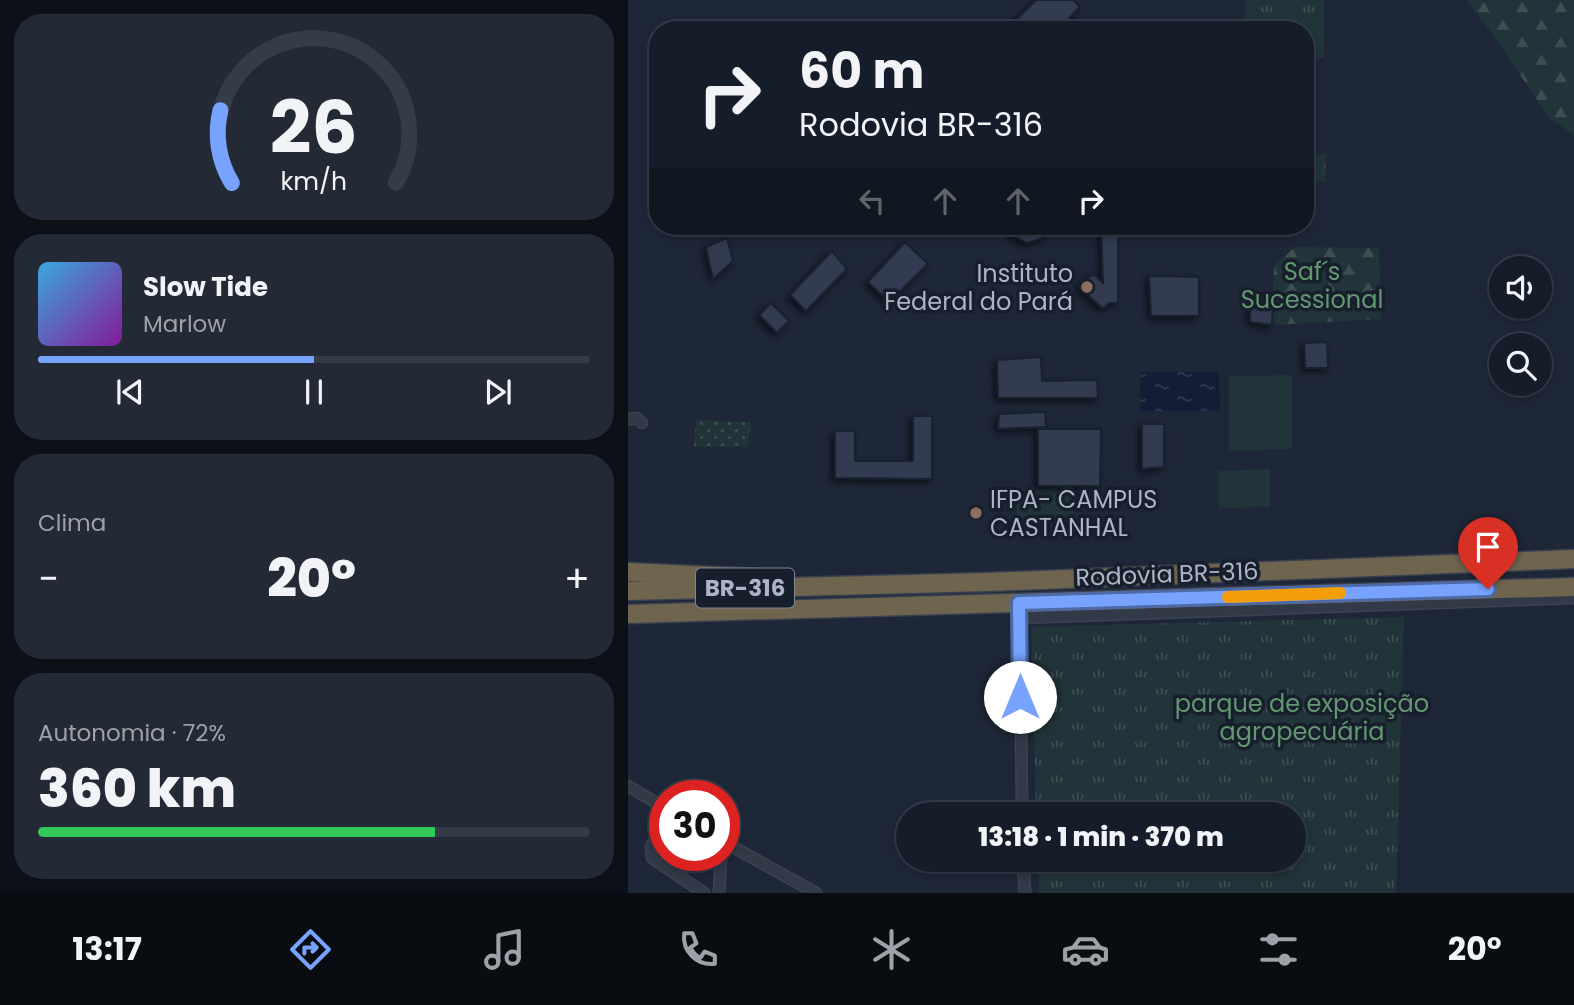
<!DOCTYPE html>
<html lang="pt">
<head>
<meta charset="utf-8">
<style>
  :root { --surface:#161d2a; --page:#232a36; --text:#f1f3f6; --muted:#9ea2a8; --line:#353b47; --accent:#77a3ff }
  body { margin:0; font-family:Poppins,sans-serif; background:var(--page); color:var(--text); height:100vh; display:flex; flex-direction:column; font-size:26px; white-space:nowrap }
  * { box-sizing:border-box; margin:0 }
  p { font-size:23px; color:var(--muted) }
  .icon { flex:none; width:38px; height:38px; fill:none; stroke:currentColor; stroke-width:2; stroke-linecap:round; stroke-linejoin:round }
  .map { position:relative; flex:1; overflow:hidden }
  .details { display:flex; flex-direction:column; gap:14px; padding:14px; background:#0c1017; width:628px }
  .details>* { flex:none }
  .guide { position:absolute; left:21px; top:21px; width:665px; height:214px; border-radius:28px; box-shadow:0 4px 10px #0003,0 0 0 2px var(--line); background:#161d2a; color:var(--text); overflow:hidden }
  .buttons { position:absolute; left:861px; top:256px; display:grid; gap:14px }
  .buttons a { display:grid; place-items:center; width:63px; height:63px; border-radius:50%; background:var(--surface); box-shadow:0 4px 10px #0003,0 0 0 2px var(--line); font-size:35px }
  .speed { position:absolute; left:21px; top:780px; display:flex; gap:14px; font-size:35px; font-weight:700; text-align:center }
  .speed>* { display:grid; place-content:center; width:91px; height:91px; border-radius:50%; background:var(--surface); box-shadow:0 4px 10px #0003,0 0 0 2px var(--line); line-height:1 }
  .speed .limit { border:10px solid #d22; background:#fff; color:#111 }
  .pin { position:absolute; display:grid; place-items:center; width:60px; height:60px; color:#fff; margin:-72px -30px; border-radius:50% 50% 50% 0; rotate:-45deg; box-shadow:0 0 7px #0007 }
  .pin .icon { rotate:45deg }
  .me { position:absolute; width:77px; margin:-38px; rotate:0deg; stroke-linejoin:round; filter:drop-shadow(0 0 5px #0008) }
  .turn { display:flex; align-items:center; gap:24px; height:147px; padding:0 35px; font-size:32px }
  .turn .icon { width:91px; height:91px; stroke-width:2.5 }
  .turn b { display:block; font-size:49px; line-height:60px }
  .lanes { display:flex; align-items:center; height:66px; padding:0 35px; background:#0003; justify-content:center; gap:35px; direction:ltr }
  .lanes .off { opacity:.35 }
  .big { font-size:52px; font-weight:800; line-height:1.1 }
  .details .card { flex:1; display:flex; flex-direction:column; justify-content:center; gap:10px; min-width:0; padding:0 24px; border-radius:28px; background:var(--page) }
  .details .dial { align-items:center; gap:0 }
  .dial svg { height:182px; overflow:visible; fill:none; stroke:var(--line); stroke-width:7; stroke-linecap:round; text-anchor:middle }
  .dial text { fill:var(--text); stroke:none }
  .song { display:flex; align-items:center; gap:21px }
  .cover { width:84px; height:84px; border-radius:10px; background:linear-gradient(135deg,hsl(200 70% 55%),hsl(290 70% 35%)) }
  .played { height:7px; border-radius:4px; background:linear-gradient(90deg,var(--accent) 50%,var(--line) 50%) }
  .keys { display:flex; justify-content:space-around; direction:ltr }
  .heat { display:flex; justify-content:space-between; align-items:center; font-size:38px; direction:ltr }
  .charge { height:10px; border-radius:5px; background:linear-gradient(90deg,#34c759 72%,var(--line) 0) }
  .trip { position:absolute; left:268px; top:802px; width:410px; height:70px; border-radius:35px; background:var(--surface); box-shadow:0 4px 10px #0003,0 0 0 2px var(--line); font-weight:800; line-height:70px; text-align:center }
  .menu { display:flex; height:112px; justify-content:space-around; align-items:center; background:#090c11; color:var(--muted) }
  .menu .icon { width:49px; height:49px }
  .menu .selected { color:var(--accent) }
  .menu b { font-size:32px; color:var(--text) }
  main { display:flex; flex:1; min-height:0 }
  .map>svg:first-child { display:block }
  .grass { fill:url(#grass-tufts) }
  .forest { fill:url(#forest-firs) }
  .garden { fill:url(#garden-dots) }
  .pitch { fill:#203439 }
  .water { fill:url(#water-ripples) }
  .building { fill:#303b4f; stroke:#19212f; stroke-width:2; filter:url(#shadow) }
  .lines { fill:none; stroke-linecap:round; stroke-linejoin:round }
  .street-casing { stroke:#3b4352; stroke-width:13 }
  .highway-casing { stroke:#394150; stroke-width:21 }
  .street { stroke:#323a48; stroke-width:10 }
  .highway { stroke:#6f644e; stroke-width:18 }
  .route-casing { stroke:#4d6aa6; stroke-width:18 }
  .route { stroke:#77a3ff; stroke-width:12 }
  .slow { stroke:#f59e0b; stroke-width:12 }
  .education-dot { fill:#8d6e63; stroke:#171f2c; stroke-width:2.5 }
  .labels { text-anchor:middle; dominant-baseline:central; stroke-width:7; stroke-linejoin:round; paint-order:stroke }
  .shield { fill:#171f2c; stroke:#7f8797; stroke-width:2 }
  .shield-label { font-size:23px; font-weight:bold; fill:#acb4c5 }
  .park-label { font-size:24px; fill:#629772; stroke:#171f2c }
  .poi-label { font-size:24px; fill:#acb4c5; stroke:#171f2c; text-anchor:end }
  .street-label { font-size:24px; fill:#acb4c5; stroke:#171f2c }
</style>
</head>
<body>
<main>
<section class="details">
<div class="card dial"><svg viewBox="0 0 100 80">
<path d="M14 69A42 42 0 1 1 86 69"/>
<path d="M14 69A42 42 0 0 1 9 37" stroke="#77a3ff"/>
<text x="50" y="56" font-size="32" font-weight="700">26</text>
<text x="50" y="72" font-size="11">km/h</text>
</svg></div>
<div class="card">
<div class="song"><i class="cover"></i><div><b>Slow Tide</b><p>Marlow</p></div></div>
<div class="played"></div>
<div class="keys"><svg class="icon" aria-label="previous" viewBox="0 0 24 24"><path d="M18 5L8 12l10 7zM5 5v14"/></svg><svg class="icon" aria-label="pause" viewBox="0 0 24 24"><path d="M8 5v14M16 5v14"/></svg><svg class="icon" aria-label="next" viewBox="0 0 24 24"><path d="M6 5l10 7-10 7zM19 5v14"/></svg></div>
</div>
<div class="card"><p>Clima</p>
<div class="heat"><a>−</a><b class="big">20°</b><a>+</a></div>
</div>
<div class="card"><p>Autonomia · 72%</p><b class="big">360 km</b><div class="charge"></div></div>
</section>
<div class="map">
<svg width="946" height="893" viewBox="0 0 946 893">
  <defs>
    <pattern id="grass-tufts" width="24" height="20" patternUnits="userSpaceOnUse" patternTransform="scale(1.75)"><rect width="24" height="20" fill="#203439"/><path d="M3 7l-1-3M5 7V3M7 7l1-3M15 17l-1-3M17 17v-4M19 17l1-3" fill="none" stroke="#3e4f54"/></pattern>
    <pattern id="forest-firs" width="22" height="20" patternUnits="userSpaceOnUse" patternTransform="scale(1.75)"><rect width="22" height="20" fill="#203439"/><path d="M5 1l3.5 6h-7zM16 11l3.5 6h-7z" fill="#3e4f54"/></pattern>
    <pattern id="garden-dots" width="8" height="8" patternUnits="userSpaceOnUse" patternTransform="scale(1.75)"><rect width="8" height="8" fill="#203439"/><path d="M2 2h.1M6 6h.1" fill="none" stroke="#3e4f54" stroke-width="1.8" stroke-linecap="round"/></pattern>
    <pattern id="water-ripples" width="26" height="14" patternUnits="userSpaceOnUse" patternTransform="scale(1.75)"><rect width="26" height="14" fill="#121e35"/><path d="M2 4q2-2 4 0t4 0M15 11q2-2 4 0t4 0" fill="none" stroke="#323c51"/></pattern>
    <filter id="shadow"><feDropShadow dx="-3" dy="3" stdDeviation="3.5" flood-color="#0009"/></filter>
  </defs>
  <rect width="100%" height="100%" fill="#1e2738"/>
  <g class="grass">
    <path d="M618,0h78v58h-19v-28h-61z"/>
    <path d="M698,154l-1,27 -20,2v-27z"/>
    <path d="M776,617l-8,276h-357l-1,-34h255v-45h-257l-5,-187z"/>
  </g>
  <g class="forest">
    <path d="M838,0h108v135l-25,-17 -57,-85z"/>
    <path d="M667,247l84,1 2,71 -109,6 2,-59z"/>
  </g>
  <path class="garden" d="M68,420l55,2 -3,25h-54z"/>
  <g class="pitch">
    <path d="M664,375v74l-63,2v-75z"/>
    <path d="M642,469v38l-51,1 -1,-37z"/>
    <path d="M389,489l56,1v27h-56z"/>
  </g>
  <path class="water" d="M512,372h79l1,39h-80z"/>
  <g class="building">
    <path d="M408,0h37l7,7 -22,23h-52z"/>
    <path d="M379,226h43l-7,12 -16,5 -16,-9z"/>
    <path d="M473,226h17v77h-9l-6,6 -25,-23 15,-12 10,9z"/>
    <path d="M99,238l6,23 -20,18 -7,-32z"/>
    <path d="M277,242l23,22 -39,38 -21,-20z"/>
    <path d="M204,251l15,18 -41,42 -16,-16z"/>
    <path d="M521,276l50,1v39h-48z"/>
    <path d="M623,298l22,2 -1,25 -22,-3z"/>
    <path d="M143,303l18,18 -12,12 -18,-18z"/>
    <path d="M699,342l1,26h-23l-1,-25z"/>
    <path d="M413,357l1,24 55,-1 1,18h-100l-1,-38z"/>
    <path d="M417,412l1,15 -48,2 1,-15z"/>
    <path d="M285,416h19v63l-97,-1v-47h20v30h58z"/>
    <path d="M514,424h22v43l-22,2z"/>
    <path d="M410,429h63l-1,57h-62z"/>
  </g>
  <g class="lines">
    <g class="street-casing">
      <g id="street">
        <path d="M0,419l9,-1 5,5"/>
        <path d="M392,614l2,200"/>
        <path d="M392,618l554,-20"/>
        <path d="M0,786l37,22"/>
        <path d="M37,820l-14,27 1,11 52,35"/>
        <path d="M96,842l92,51"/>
        <path d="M395,859l2,34"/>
        <path d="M91,893l2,-37"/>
      </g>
    </g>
    <g class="highway-casing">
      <g id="highway">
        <path d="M0,572l127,6"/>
        <path d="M0,591l360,-9 586,-23"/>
        <path d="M0,614l946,-27"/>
      </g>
    </g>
    <use href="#street" class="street"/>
    <use href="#highway" class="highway"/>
  </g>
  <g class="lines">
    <g class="route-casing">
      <path id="route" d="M392,697l-1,-94 469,-14"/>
    </g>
    <use href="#route" class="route"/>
    <path class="slow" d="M600,597l112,-4"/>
  </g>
  <g class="education-dot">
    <circle cx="459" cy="287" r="7"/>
    <circle cx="348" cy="513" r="7"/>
  </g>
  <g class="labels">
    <rect class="shield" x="68" y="568.5" width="98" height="39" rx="5"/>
    <g class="shield-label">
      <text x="117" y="588">BR-316</text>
    </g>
    <g class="park-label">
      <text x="684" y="271">Saf´s<tspan x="684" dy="28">Sucessional</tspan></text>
      <text x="674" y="703">parque de exposição<tspan x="674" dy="28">agropecuária</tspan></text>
    </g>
    <g class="poi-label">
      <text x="445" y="273">Instituto<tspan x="445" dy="28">Federal do Pará</tspan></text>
      <text x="362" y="499" text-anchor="start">IFPA- CAMPUS<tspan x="362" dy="28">CASTANHAL</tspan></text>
    </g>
    <g class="street-label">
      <text transform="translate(539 574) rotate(-2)">Rodovia BR-316</text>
    </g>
  </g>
</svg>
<div class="buttons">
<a><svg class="icon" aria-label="sound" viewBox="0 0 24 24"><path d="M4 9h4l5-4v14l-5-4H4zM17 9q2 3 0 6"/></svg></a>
<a><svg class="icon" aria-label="search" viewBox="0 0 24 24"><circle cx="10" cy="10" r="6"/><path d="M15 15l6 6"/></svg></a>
</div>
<div class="speed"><div class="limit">30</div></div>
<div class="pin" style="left:860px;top:589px;background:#d93025"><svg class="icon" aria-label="arrive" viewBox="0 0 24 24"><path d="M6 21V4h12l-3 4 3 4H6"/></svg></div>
<svg class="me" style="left:392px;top:697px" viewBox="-20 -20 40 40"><circle r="19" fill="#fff"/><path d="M0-13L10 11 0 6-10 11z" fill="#77a3ff"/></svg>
<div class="trip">13:18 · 1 min · 370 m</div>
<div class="guide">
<div class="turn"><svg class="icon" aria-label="right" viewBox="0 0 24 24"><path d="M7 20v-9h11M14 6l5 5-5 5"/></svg><div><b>60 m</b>Rodovia BR-316</div></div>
<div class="lanes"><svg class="icon off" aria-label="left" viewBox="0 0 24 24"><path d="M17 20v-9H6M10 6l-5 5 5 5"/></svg><svg class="icon off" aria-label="ahead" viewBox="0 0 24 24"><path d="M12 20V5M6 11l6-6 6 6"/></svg><svg class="icon off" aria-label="ahead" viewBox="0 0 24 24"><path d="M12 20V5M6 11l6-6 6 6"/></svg><svg class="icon" aria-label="right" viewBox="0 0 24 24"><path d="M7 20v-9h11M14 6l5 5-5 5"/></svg></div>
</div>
</div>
</main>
<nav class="menu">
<b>13:17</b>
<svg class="icon selected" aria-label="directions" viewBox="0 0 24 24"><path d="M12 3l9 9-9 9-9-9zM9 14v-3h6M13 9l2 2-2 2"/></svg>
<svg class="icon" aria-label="music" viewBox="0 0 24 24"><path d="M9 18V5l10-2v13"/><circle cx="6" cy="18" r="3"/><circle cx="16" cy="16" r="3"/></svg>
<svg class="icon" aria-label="phone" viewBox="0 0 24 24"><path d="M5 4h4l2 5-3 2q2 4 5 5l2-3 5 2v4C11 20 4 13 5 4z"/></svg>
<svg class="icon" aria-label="climate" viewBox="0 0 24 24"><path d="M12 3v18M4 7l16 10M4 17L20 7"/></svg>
<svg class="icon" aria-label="car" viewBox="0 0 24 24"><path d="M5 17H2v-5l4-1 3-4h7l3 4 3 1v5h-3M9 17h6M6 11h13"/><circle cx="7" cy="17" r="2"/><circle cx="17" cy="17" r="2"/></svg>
<svg class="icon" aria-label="filters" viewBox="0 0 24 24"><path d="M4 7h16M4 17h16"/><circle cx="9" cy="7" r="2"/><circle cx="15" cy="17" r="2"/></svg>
<b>20°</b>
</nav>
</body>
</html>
